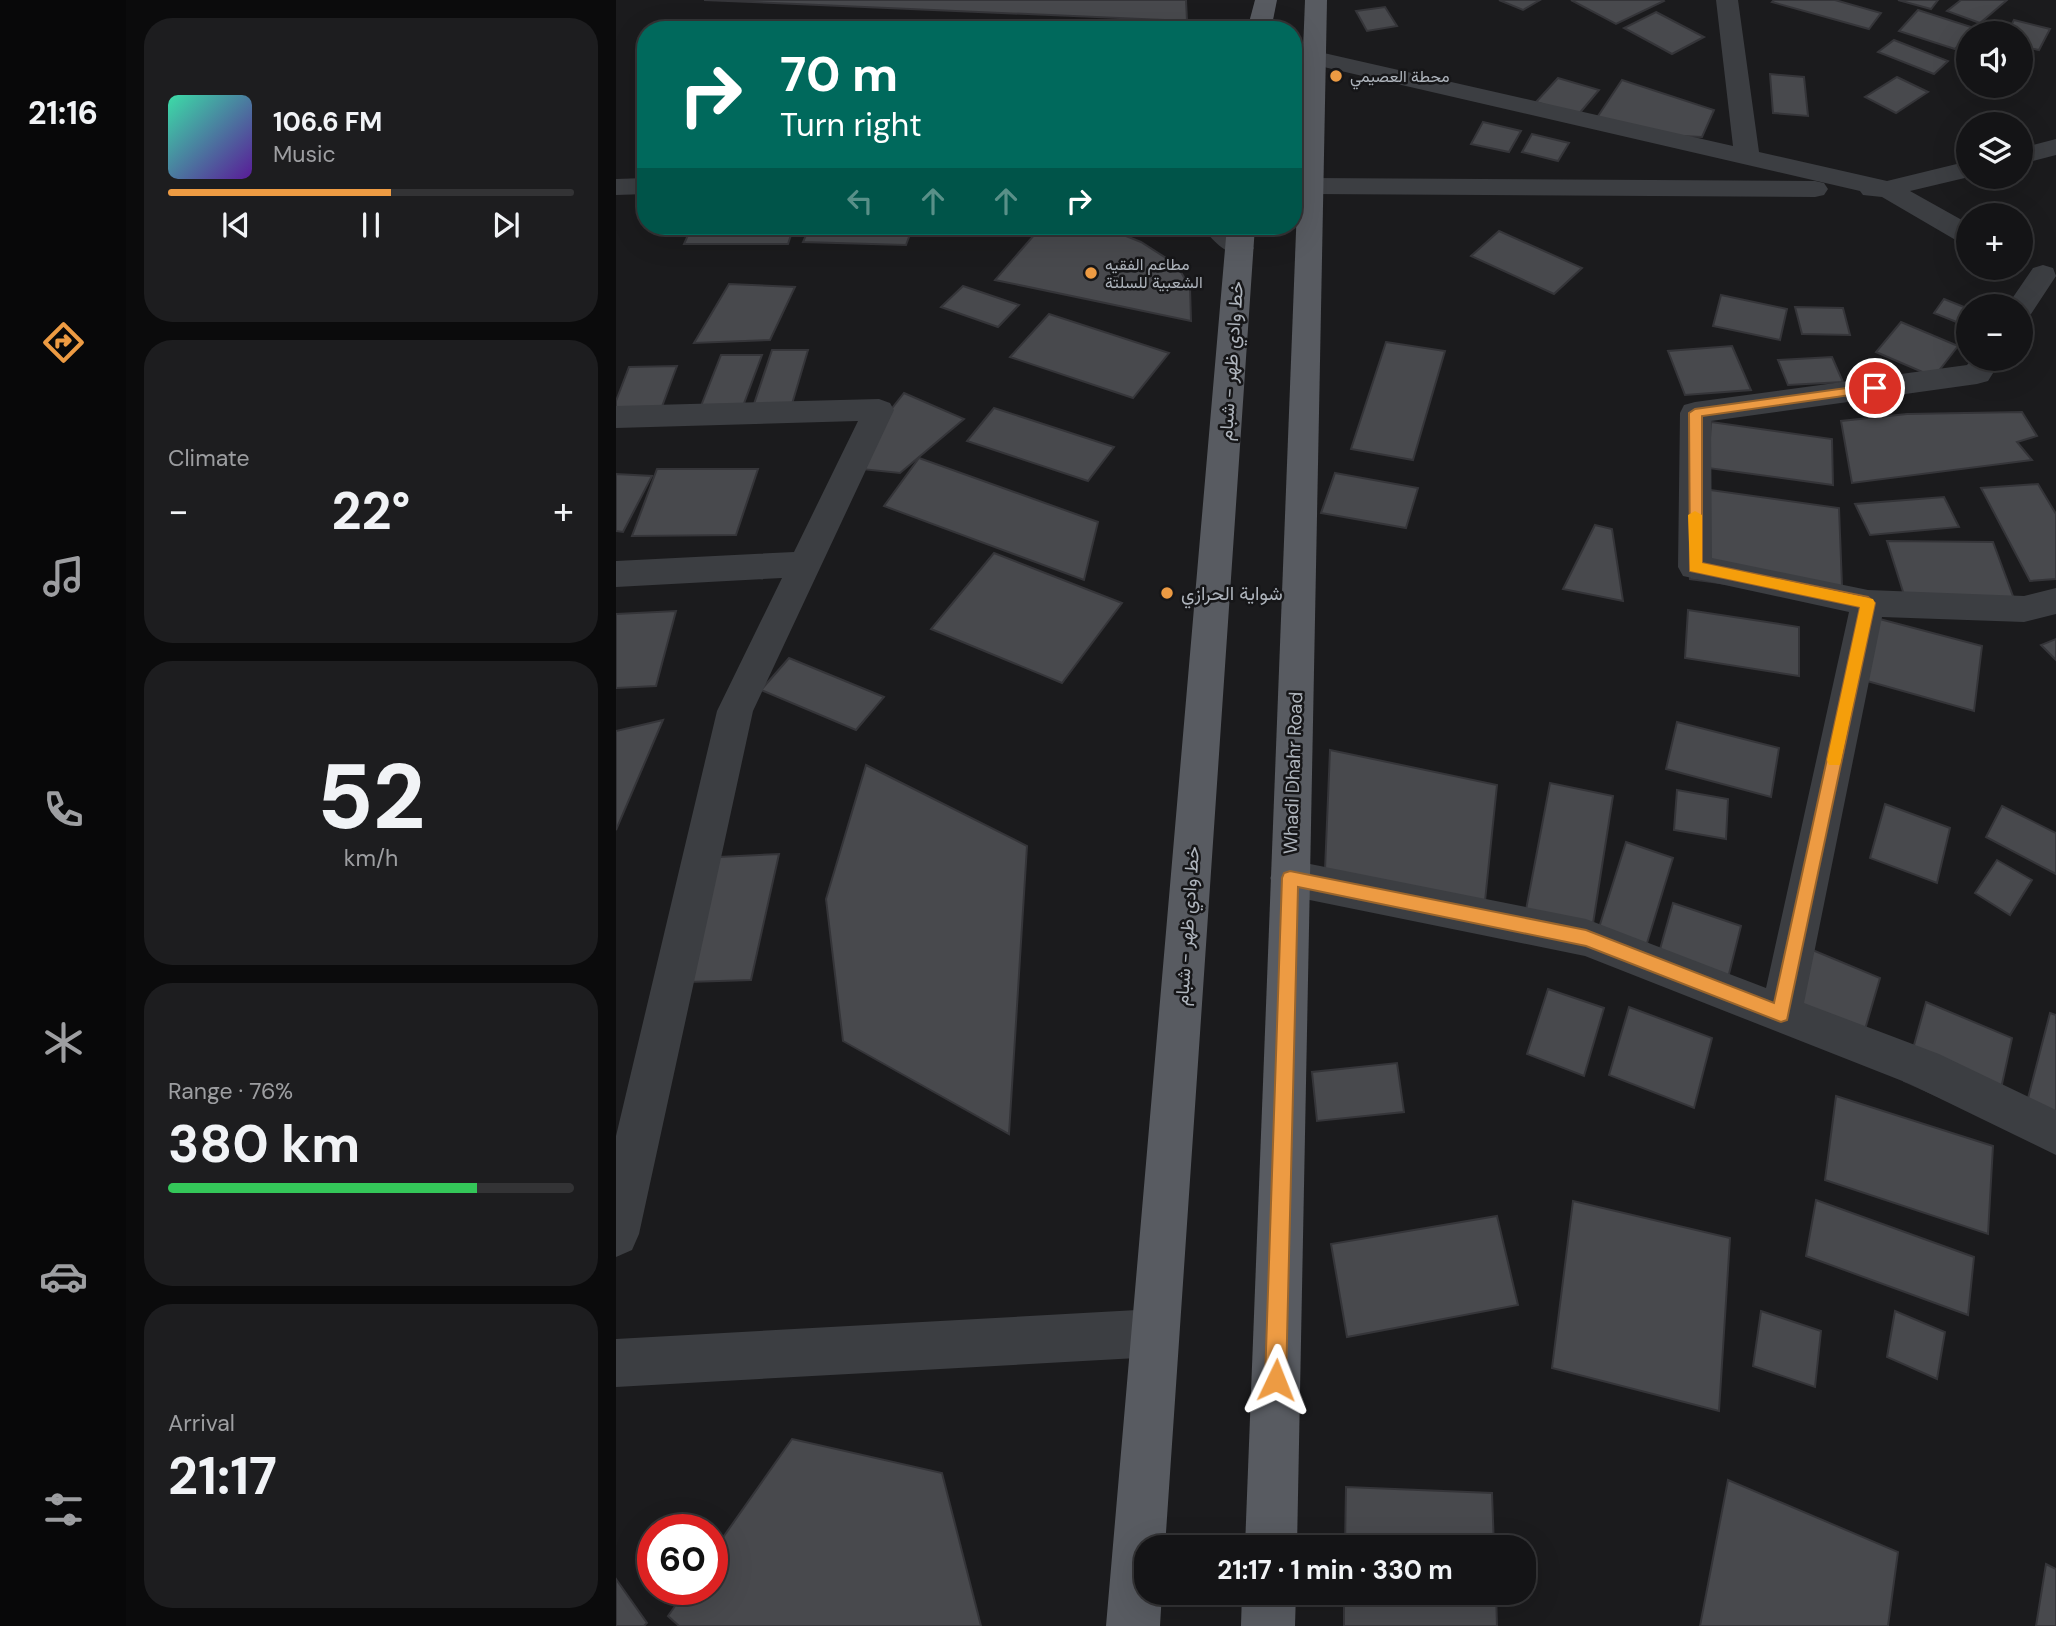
<!DOCTYPE html>
<html lang="en">
<head>
<meta charset="utf-8">
<style>
  :root { --surface:#141416; --page:#1d1d1f; --text:#f1f3f6; --muted:#9d9ea1; --line:#333335; --accent:#ed9b43 }
  body { margin:0; font-family:"DM Sans",Vazirmatn,sans-serif; background:var(--page); color:var(--text); height:100vh; display:flex; flex-direction:column; font-size:26px; white-space:nowrap }
  * { box-sizing:border-box; margin:0 }
  p { font-size:23px; color:var(--muted) }
  .icon { flex:none; width:38px; height:38px; fill:none; stroke:currentColor; stroke-width:2; stroke-linecap:round; stroke-linejoin:round }
  .map { position:relative; flex:1; overflow:hidden }
  .details { display:flex; flex-direction:column; gap:18px; padding:18px; background:#0b0b0c; width:490px }
  .details>* { flex:none }
  .guide { position:absolute; left:21px; top:21px; width:665px; height:214px; border-radius:28px; box-shadow:0 7px 28px #0002,0 0 0 2px var(--line); background:#00695c; color:#fff; overflow:hidden }
  .tools { position:absolute; left:1340px; top:21px; display:grid; gap:14px }
  .tools a { display:grid; place-items:center; width:77px; height:77px; border-radius:50%; background:var(--surface); box-shadow:0 7px 28px #0002,0 0 0 2px var(--line); font-size:35px }
  .speed { position:absolute; left:21px; top:1514px; display:flex; gap:14px; font-size:35px; font-weight:700; text-align:center }
  .speed>* { display:grid; place-content:center; width:91px; height:91px; border-radius:50%; background:var(--surface); box-shadow:0 7px 28px #0002,0 0 0 2px var(--line); line-height:1 }
  .speed .limit { border:10px solid #d22; background:#fff; color:#111 }
  .pin { position:absolute; display:grid; place-items:center; width:60px; height:60px; color:#fff; margin:-30px; border:4px solid #fff; border-radius:50%; box-shadow:0 2px 7px #0007 }
  .me { position:absolute; width:77px; margin:-38px; rotate:2deg; stroke-linejoin:round; filter:drop-shadow(0 0 5px #0008) }
  .turn { display:flex; align-items:center; gap:24px; height:147px; padding:0 28px; font-size:32px }
  .turn .icon { width:91px; height:91px; stroke-width:2.5 }
  .turn b { display:block; font-size:49px; line-height:60px }
  .lanes { display:flex; align-items:center; height:66px; padding:0 28px; background:#0003; justify-content:center; gap:35px; direction:ltr }
  .lanes .off { opacity:.35 }
  .big { font-size:52px; font-weight:700; line-height:1.1 }
  .details .tile { flex:1; display:flex; flex-direction:column; justify-content:center; gap:10px; min-width:0; padding:0 24px; border-radius:28px; background:var(--page) }
  .details .dial { align-items:center; gap:0 }
  .dial b { font-size:91px; line-height:1 }
  .song { display:flex; align-items:center; gap:21px }
  .cover { width:84px; height:84px; border-radius:10px; background:linear-gradient(135deg,hsl(160 70% 55%),hsl(270 70% 35%)) }
  .played { height:7px; border-radius:4px; background:linear-gradient(90deg,var(--accent) 55%,var(--line) 55%) }
  .keys { display:flex; justify-content:space-around; direction:ltr }
  .heat { display:flex; justify-content:space-between; align-items:center; font-size:38px; direction:ltr }
  .charge { height:10px; border-radius:5px; background:linear-gradient(90deg,#34c759 76%,var(--line) 0) }
  .trip { position:absolute; left:518px; top:1535px; width:402px; height:70px; border-radius:28px; background:var(--surface); box-shadow:0 7px 28px #0002,0 0 0 2px var(--line); font-weight:700; line-height:70px; text-align:center }
  main { display:flex; flex:1; min-height:0 }
  .menu { display:flex; flex-direction:column; width:126px; justify-content:space-around; align-items:center; background:#080809; color:var(--muted) }
  .menu .icon { width:49px; height:49px }
  .menu .active { color:var(--accent) }
  .menu b { font-size:32px; color:var(--text) }
  .map>svg:first-child { display:block }
  .building { fill:#48494d; stroke:#353539; stroke-width:2 }
  .lines { fill:none; stroke-linecap:round; stroke-linejoin:round }
  .minor { fill:#3c3e42; fill-rule:evenodd }
  .major { fill:#585b61; fill-rule:evenodd }
  .route { fill:#ed9b43; stroke:#9a652c; stroke-width:2 }
  .slow { fill:#f59e0b }
  .poi-dot { fill:#ed9b43; stroke:#161618; stroke-width:2.5 }
  .labels { text-anchor:middle; dominant-baseline:central; stroke-width:5; stroke-linejoin:round; paint-order:stroke }
  .far-poi-label { font-size:16px; fill:#aeb4bc; stroke:#161618; text-anchor:start }
  .street-label { font-size:19px; fill:#aeb4bc; stroke:#161618 }
  .poi-label { font-size:19px; fill:#aeb4bc; stroke:#161618; text-anchor:start }
</style>
</head>
<body>
<main>
<nav class="menu">
<b>21:16</b>
<svg class="icon active" aria-label="directions" viewBox="0 0 24 24"><path d="M12 3l9 9-9 9-9-9zM9 14v-3h6M13 9l2 2-2 2"/></svg>
<svg class="icon" aria-label="music" viewBox="0 0 24 24"><path d="M9 18V5l10-2v13"/><circle cx="6" cy="18" r="3"/><circle cx="16" cy="16" r="3"/></svg>
<svg class="icon" aria-label="phone" viewBox="0 0 24 24"><path d="M5 4h4l2 5-3 2q2 4 5 5l2-3 5 2v4C11 20 4 13 5 4z"/></svg>
<svg class="icon" aria-label="climate" viewBox="0 0 24 24"><path d="M12 3v18M4 7l16 10M4 17L20 7"/></svg>
<svg class="icon" aria-label="car" viewBox="0 0 24 24"><path d="M5 17H2v-5l4-1 3-4h7l3 4 3 1v5h-3M9 17h6M6 11h13"/><circle cx="7" cy="17" r="2"/><circle cx="17" cy="17" r="2"/></svg>
<svg class="icon" aria-label="filters" viewBox="0 0 24 24"><path d="M4 7h16M4 17h16"/><circle cx="9" cy="7" r="2"/><circle cx="15" cy="17" r="2"/></svg>
</nav>
<section class="details">
<div class="tile">
<div class="song"><i class="cover"></i><div><b>106.6 FM</b><p>Music</p></div></div>
<div class="played"></div>
<div class="keys"><svg class="icon" aria-label="previous" viewBox="0 0 24 24"><path d="M18 5L8 12l10 7zM5 5v14"/></svg><svg class="icon" aria-label="pause" viewBox="0 0 24 24"><path d="M8 5v14M16 5v14"/></svg><svg class="icon" aria-label="next" viewBox="0 0 24 24"><path d="M6 5l10 7-10 7zM19 5v14"/></svg></div>
</div>
<div class="tile"><p>Climate</p>
<div class="heat"><a>−</a><b class="big">22°</b><a>+</a></div>
</div>
<div class="tile dial"><b>52</b><p>km/h</p></div>
<div class="tile"><p>Range · 76%</p><b class="big">380 km</b><div class="charge"></div></div>
<div class="tile"><p>Arrival</p><b class="big">21:17</b></div>
</section>
<div class="map">
<svg width="1440" height="1626" viewBox="0 0 1440 1626">
  <rect width="100%" height="100%" fill="#1b1b1d"/>
  <g class="building">
    <path d="M88,0h482l1,21z"/>
    <path d="M883,0h41l-17,10z"/>
    <path d="M955,0h92l1,1 -48,23z"/>
    <path d="M1158,0h61l46,13 -12,16 -97,-27z"/>
    <path d="M1282,0h40l-7,9z"/>
    <path d="M1345,0h46l-27,23 -33,-12z"/>
    <path d="M769,7l12,19 -30,5 -11,-20z"/>
    <path d="M1302,10l56,18 -19,21 -56,-18z"/>
    <path d="M1040,12l48,25 -32,17 -48,-26z"/>
    <path d="M1398,20l36,9 -11,21 -18,-4v-13h-14z"/>
    <path d="M1278,40l54,21 -14,13 -56,-22z"/>
    <path d="M1154,74l34,3 4,39 -35,-3z"/>
    <path d="M1281,77l31,15 -32,21 -31,-16z"/>
    <path d="M942,78l41,12 -21,25 -42,-13z"/>
    <path d="M1006,80l92,30 -12,27 -42,-2 -64,-16z"/>
    <path d="M867,122l38,9 -12,21 -38,-8z"/>
    <path d="M916,134l37,9 -11,18 -36,-9z"/>
    <path d="M76,226h102l-6,18h-104z"/>
    <path d="M194,226h103l-7,19 -103,-3z"/>
    <path d="M426,226h59l40,16 36,23 13,23 1,33 -196,-41z"/>
    <path d="M883,231l83,37 -28,26 -83,-38z"/>
    <path d="M113,284l66,3 -25,53 -76,3z"/>
    <path d="M347,286l56,19 -21,22 -57,-20z"/>
    <path d="M1105,295l66,14 -7,31 -67,-14z"/>
    <path d="M1328,299l25,10v18l-35,-14z"/>
    <path d="M1179,307l48,1 7,27 -48,-1z"/>
    <path d="M433,314l120,39 -36,45 -123,-41z"/>
    <path d="M1285,322l57,24 -24,31 -58,-25z"/>
    <path d="M770,342l59,9 -32,109 -62,-11z"/>
    <path d="M1116,346l19,44 -66,5 -17,-44z"/>
    <path d="M156,350h36l-16,54h-38z"/>
    <path d="M105,355h41l-19,51h-42z"/>
    <path d="M1216,357l11,25 -55,3 -10,-25z"/>
    <path d="M61,366l-17,46 -44,1v-12l13,-34z"/>
    <path d="M288,393l60,26 -64,54 -39,-4 14,-39z"/>
    <path d="M378,408l120,39 -26,34 -121,-40z"/>
    <path d="M1406,412l15,24 -20,6 15,18 -180,23 -11,-62 66,-7z"/>
    <path d="M1095,422l121,17 1,46 -125,-17z"/>
    <path d="M303,458l179,64 -14,58 -200,-74z"/>
    <path d="M41,469h101l-22,66 -104,1z"/>
    <path d="M719,473l83,15 -12,40 -85,-15z"/>
    <path d="M0,474l36,2 -29,56 -7,-1z"/>
    <path d="M1422,484l18,30v65l-26,2 -49,-93z"/>
    <path d="M1066,486l157,22 3,78 -92,1 -60,-8z"/>
    <path d="M1328,497l15,30 -89,8 -15,-31z"/>
    <path d="M979,525l17,4 11,72 -60,-12z"/>
    <path d="M1271,541l106,1 21,57 -109,-1z"/>
    <path d="M378,553l128,50 -60,80 -131,-54z"/>
    <path d="M1072,610l111,17v49l-114,-18z"/>
    <path d="M60,611l-20,75 -40,2v-74z"/>
    <path d="M1256,617l110,29 -8,65 -114,-32z"/>
    <path d="M1440,639v21l-15,-15z"/>
    <path d="M173,658l95,39 -28,33 -95,-40z"/>
    <path d="M47,720l-47,110v-99z"/>
    <path d="M1061,722l102,26 -8,49 -105,-28z"/>
    <path d="M714,750l167,35 -15,145 -158,-36z"/>
    <path d="M250,765l161,81 -18,288 -166,-93 -17,-142z"/>
    <path d="M934,783l63,13 -21,134 -67,-15z"/>
    <path d="M1061,790l51,9 -2,40 -52,-9z"/>
    <path d="M1269,804l65,24 -13,55 -67,-25z"/>
    <path d="M1386,806l54,27v41l-70,-37z"/>
    <path d="M1010,842l47,16 -29,95 -48,-16z"/>
    <path d="M163,854l-28,126 -63,2 31,-125z"/>
    <path d="M1381,860l35,20 -22,35 -35,-22z"/>
    <path d="M1057,903l68,23 -18,72 -70,-24z"/>
    <path d="M1194,949l70,29 -16,55 -71,-31z"/>
    <path d="M932,989l56,19 -20,68 -57,-22z"/>
    <path d="M1310,1002l86,36 -18,83 -90,-40z"/>
    <path d="M1013,1007l83,31 -18,70 -85,-33z"/>
    <path d="M1434,1013l6,2v110l-31,-15z"/>
    <path d="M781,1063l7,49 -87,9 -5,-49z"/>
    <path d="M1220,1096l157,50 -5,88 -163,-54z"/>
    <path d="M1200,1200l158,57 -6,58 -162,-59z"/>
    <path d="M957,1201l157,37 -11,173 -167,-43z"/>
    <path d="M881,1216l21,89 -171,32 -16,-93z"/>
    <path d="M1145,1311l60,20 -6,56 -62,-21z"/>
    <path d="M1279,1311l50,21 -8,47 -50,-22z"/>
    <path d="M176,1439l150,34 39,153h-302l-11,-10 19,-27h25v-36z"/>
    <path d="M1112,1480l170,72 -10,74h-188z"/>
    <path d="M730,1487l146,6 2,54h-149z"/>
    <path d="M1430,1564l10,5v57h-20z"/>
    <path d="M0,1579l31,44 -3,3h-28z"/>
    <path d="M728,1592h152l1,34h-153z"/>
  </g>
  <g class="lines">
    <g class="minor">
      <path d="M1100,0h22l21,152 128,29 82,-20v16l-59,14 59,33v20l-10,-2 -77,-45 -19,-2 -3,-4 -545,-126h-22v-14h22l418,95z"/>
      <path d="M1440,139v16l-35,9v-16z"/>
      <path d="M30,178v16l-30,1v-16z"/>
      <path d="M695,178l504,3 9,2 4,6 -4,6 -9,2 -504,-3 -9,-2 -4,-6 4,-6z"/>
      <path d="M587,226h29l22,22 -4,6c-20,5 -38,-12 -47,-28z"/>
      <path d="M1427,265l10,3 3,8 -25,38 -10,2v-10h-14l26,-38z"/>
      <path d="M1356,359h30l-14,22 -11,3 -266,37 1,137 156,32 156,6 32,-8v26l-32,8 -142,-5 -78,386 135,51 117,56v45l-146,-71 -325,-128 -295,-60 -14,-6 -6,-12 6,-12 14,-6 296,59 180,69 83,-376 -166,-36 -5,-9 2,-154 4,-8 11,-3 272,-37z"/>
      <path d="M263,399l11,4 4,7 -141,301 -114,523 -7,16 -16,7v-121l101,-425 65,-133 -166,9v-26l178,-9 64,-131 -242,7v-22z"/>
      <path d="M539,1309l17,7 7,17 -7,17 -17,7 -539,30v-48z"/>
    </g>
    <g class="major">
      <path d="M639,0h22l-6,30h-24z"/>
      <path d="M689,0h22l-30,1547h-52z"/>
      <path d="M611,226h28l-90,1321h-19v45h16l-2,34h-54z"/>
      <path d="M626,1592h54l-1,34h-54z"/>
    </g>
  </g>
  <path class="route" d="M1259,384l4,1v6l-177,25v147l166,34 7,6 -88,417 -6,2 -195,-76 -288,-59 -12,493 -3,7 -7,3 -8,-3 -3,-7 17,-502 2,-5 6,-2 296,59 188,73 86,-396 -170,-36 -1,-158 6,-4z"/>
  <path class="slow" d="M1079,511l7,4v48l171,36 2,4 -35,162h-11l-2,-5 33,-153 -170,-36 -2,-56z"/>
  <g class="poi-dot">
    <circle cx="720" cy="76" r="7"/>
    <circle cx="475" cy="273" r="7"/>
    <circle cx="551" cy="593" r="7"/>
  </g>
  <g class="labels">
    <g class="far-poi-label">
      <text x="734" y="76">محطة العصيمي</text>
      <text x="489" y="264">مطاعم الفقيه<tspan x="489" dy="18">الشعبية للسلتة</tspan></text>
    </g>
    <g class="street-label">
      <text transform="translate(615 361) rotate(-86)">خط وادي ظهر - شبام</text>
      <text transform="translate(677 773) rotate(-88)">Whadi Dhahr Road</text>
      <text transform="translate(571 926) rotate(-86)">خط وادي ظهر - شبام</text>
    </g>
    <g class="poi-label">
      <text x="565" y="593">شواية الحرازي</text>
    </g>
  </g>
</svg>
<div class="tools">
<a><svg class="icon" aria-label="sound" viewBox="0 0 24 24"><path d="M4 9h4l5-4v14l-5-4H4zM17 9q2 3 0 6"/></svg></a>
<a><svg class="icon" aria-label="layers" viewBox="0 0 24 24"><path d="M12 4l9 5-9 5-9-5zM3 14l9 5 9-5"/></svg></a>
<a>+</a>
<a>−</a>
</div>
<div class="speed"><div class="limit">60</div></div>
<div class="pin" style="left:1259px;top:388px;background:#d93025"><svg class="icon" aria-label="arrive" viewBox="0 0 24 24"><path d="M6 21V4h12l-3 4 3 4H6"/></svg></div>
<svg class="me" style="left:660px;top:1380px" viewBox="-20 -20 40 40"><path d="M0-17L14 15 0 8-14 15z" fill="#ed9b43" stroke="#fff" stroke-width="4"/></svg>
<div class="trip">21:17 · 1 min · 330 m</div>
<div class="guide">
<div class="turn"><svg class="icon" aria-label="right" viewBox="0 0 24 24"><path d="M7 20v-9h11M14 6l5 5-5 5"/></svg><div><b>70 m</b>Turn right</div></div>
<div class="lanes"><svg class="icon off" aria-label="left" viewBox="0 0 24 24"><path d="M17 20v-9H6M10 6l-5 5 5 5"/></svg><svg class="icon off" aria-label="ahead" viewBox="0 0 24 24"><path d="M12 20V5M6 11l6-6 6 6"/></svg><svg class="icon off" aria-label="ahead" viewBox="0 0 24 24"><path d="M12 20V5M6 11l6-6 6 6"/></svg><svg class="icon" aria-label="right" viewBox="0 0 24 24"><path d="M7 20v-9h11M14 6l5 5-5 5"/></svg></div>
</div>
</div>
</main>
</body>
</html>
